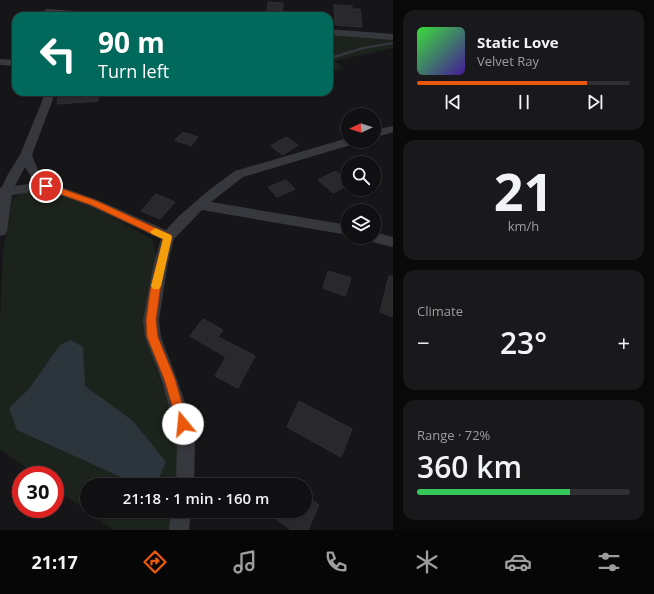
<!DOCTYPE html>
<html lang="en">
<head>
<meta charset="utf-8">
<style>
  :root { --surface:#101012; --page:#19191b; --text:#f1f3f6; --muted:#9c9d9f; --line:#303032; --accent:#ea580c }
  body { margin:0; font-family:"Open Sans",sans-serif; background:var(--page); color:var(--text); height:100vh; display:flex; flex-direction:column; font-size:15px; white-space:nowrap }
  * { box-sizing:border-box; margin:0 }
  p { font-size:13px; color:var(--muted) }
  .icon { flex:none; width:22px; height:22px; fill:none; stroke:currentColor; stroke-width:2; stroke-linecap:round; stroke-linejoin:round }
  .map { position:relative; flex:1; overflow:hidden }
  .sheet { display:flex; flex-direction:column; gap:10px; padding:10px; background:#09090a; width:261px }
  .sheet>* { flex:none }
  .guide { position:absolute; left:12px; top:12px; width:321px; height:84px; border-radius:12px; box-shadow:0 1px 3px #0004,0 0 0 1px var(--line); background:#00695c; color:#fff; overflow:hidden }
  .needle { width:26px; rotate:266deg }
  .tools { position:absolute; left:341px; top:108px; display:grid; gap:8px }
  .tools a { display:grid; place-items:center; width:40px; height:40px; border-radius:50%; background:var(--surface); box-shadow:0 1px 3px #0004,0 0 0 1px var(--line); font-size:20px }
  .speed { position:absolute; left:12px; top:466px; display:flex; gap:8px; font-size:20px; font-weight:700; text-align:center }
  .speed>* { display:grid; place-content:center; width:52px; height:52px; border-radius:50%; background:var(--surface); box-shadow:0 1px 3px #0004,0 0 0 1px var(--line); line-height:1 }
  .speed .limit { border:6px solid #d22; background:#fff; color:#111 }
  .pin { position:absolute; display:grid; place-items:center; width:34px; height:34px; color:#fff; margin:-17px; border:2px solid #fff; border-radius:50%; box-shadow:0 1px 4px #0007 }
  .me { position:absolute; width:44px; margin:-22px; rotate:343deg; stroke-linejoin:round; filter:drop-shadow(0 0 3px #0008) }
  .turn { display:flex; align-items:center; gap:14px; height:84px; padding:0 20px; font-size:18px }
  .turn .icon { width:52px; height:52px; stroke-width:2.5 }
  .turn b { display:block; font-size:28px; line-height:34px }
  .big { font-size:30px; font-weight:600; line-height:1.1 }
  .sheet .tile { flex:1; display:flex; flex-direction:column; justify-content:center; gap:6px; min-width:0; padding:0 14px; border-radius:12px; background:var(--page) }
  .sheet .dial { align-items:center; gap:0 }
  .dial b { font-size:52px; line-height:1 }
  .song { display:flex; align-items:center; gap:12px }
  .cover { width:48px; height:48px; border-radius:6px; background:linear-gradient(135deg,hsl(120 70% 55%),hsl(260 70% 35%)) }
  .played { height:4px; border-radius:2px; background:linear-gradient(90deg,var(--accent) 80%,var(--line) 80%) }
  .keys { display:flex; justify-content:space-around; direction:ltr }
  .heat { display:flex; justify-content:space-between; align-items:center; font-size:22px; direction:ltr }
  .charge { height:6px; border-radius:3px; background:linear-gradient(90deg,#34c759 72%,var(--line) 0) }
  .trip { position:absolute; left:80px; top:478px; width:232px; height:40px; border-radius:20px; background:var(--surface); box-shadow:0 1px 3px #0004,0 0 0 1px var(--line); font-weight:600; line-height:40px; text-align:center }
  .tabs { display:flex; height:64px; justify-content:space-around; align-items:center; background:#060607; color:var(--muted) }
  .tabs .icon { width:28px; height:28px }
  .tabs .active { color:var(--accent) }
  .tabs b { font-size:18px; color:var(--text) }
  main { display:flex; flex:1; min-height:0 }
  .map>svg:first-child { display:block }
  .green { fill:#1c231d }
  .water { fill:#2c353c }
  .building { fill:#29292c; stroke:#303034 }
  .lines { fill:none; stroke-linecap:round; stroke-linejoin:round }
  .service { fill:#37383d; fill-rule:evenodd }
  .minor { fill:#37383d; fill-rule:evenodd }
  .route { fill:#ea580c; stroke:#983908 }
  .slow { fill:#f59e0b }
</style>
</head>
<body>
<main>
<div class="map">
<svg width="393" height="530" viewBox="0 0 393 530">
  <rect width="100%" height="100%" fill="#161618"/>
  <g class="green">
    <path d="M329,34l64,5v9l-58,13 8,7 -14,4z"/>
    <path d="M37,191l26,6 32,11 57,31 4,16 -9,82 4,16 23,68 7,53 -2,11h-92v26h86l-4,19h-56l-58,-42v-13h-18l-37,-26v-128l3,-69 9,-52 10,-8z"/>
  </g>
  <path class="water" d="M71,340l12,7 2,39 48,35 33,41 -9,21h-23l-117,-53 -8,-22 20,-19 31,-44z"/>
  <g class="building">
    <path d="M268,2l15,1 -1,13h-15z"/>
    <path d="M334,5l18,1v3h8l2,18 -27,-2z"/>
    <path d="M98,92v9l-41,3 2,-11z"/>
    <path d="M183,132l15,5 -7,9 -16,-6z"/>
    <path d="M286,137l12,8 -15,10 -12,-9z"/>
    <path d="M336,171l12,11v3l-15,8 -15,-13z"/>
    <path d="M286,180l9,9 -18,8 -9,-10z"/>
    <path d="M156,194l19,8 -15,17 -19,-8z"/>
    <path d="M328,271l23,7 -6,18 -22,-8z"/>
    <path d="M389,276h4v41l-13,-5z"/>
    <path d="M203,319l20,11 -5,7 37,19 -17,32 -23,-12 11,-19 -36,-21z"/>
    <path d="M299,401l53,28 -11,28 -54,-30z"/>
    <path d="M305,495l14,10 -11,25h-17l-26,-19h40z"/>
  </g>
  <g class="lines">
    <g class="service">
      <path d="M393,42v2l-29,5 -35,11v-3l34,-10z"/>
      <path d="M329,62l5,3v2h-4l-1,-1z"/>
    </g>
    <g class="minor">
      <path d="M46,9l60,4 4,3h-42l-25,-2 -1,-2z"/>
      <path d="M329,29l64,5v6l-64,-5z"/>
      <path d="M0,59l16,1v6l-16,-1z"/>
      <path d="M42,92h10l1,7 -21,56 6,15 12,13 48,17 68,30 13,-14 30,-26 26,-19 113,-33v3h8l-2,3 -111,33 -32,25 137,23v10l-146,-25 -28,29 -6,23 -9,58 2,17 16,42 15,45 3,18 -1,43h-18l1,-43 -3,-18 -13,-45 -16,-42 -2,-17 11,-58 7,-23 -71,-33 -45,-16 -33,5 -5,36 -2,4 -5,1v-48l2,-1 6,-13 12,-19 23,-56zM25,167l10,16 -20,3z"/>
      <path d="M393,126v6l-19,6v-8z"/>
      <path d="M374,232l19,5v10l-25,-6 -2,-4h8z"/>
      <path d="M171,511h20l-2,19h-20z"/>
    </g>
  </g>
  <path class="route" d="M46,183l51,18 74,34 1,2 -7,25 -5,29 -4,29 2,17 17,42 13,45 -1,4 -4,1 -4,-1 -15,-49 -17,-42 -1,-17 4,-29 13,-52 -72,-34 -48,-17v-4z"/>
  <path class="slow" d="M155,228l16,7 1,2 -11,49 -2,3h-6l-2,-3 12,-47 -11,-5 -2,-2z"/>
</svg>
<div class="tools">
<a><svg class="needle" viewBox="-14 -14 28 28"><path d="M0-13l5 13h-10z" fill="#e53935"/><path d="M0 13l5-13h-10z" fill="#9c9d9f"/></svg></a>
<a><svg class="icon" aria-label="search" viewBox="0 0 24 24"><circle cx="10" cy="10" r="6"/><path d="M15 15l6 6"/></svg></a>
<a><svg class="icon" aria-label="layers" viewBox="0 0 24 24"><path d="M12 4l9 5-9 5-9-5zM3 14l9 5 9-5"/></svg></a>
</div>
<div class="speed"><div class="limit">30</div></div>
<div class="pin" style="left:46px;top:186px;background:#d93025"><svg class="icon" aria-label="arrive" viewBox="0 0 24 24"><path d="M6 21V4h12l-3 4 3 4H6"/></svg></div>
<svg class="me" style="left:183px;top:424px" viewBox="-20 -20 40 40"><circle r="19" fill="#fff"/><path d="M0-13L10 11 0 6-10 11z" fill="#ea580c"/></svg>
<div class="trip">21:18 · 1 min · 160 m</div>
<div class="guide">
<div class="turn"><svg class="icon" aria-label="left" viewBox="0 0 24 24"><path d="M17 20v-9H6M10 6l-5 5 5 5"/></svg><div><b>90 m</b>Turn left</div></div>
</div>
</div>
<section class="sheet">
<div class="tile">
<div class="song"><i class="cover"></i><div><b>Static Love</b><p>Velvet Ray</p></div></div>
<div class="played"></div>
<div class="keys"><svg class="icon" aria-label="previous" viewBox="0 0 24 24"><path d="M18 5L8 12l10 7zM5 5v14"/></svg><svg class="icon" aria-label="pause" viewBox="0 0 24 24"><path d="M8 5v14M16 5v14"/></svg><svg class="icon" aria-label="next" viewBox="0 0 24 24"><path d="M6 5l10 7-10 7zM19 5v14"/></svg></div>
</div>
<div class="tile dial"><b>21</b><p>km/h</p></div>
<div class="tile"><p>Climate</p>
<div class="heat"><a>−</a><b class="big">23°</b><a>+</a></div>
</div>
<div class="tile"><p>Range · 72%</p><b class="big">360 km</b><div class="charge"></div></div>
</section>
</main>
<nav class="tabs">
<b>21:17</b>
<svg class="icon active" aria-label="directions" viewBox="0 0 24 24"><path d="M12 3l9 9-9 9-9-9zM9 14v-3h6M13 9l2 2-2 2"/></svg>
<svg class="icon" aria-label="music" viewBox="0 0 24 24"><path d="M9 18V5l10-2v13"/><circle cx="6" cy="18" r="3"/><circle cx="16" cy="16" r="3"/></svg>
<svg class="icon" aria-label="phone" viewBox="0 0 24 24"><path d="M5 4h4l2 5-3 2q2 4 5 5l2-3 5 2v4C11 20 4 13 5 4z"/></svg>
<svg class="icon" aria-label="climate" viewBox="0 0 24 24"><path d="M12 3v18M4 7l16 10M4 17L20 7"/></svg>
<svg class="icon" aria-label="car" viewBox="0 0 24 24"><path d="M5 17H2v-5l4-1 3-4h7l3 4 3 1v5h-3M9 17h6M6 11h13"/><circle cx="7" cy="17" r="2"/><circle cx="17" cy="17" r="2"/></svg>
<svg class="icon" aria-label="filters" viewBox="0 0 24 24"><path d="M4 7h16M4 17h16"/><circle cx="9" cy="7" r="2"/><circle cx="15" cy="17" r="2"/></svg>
</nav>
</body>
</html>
